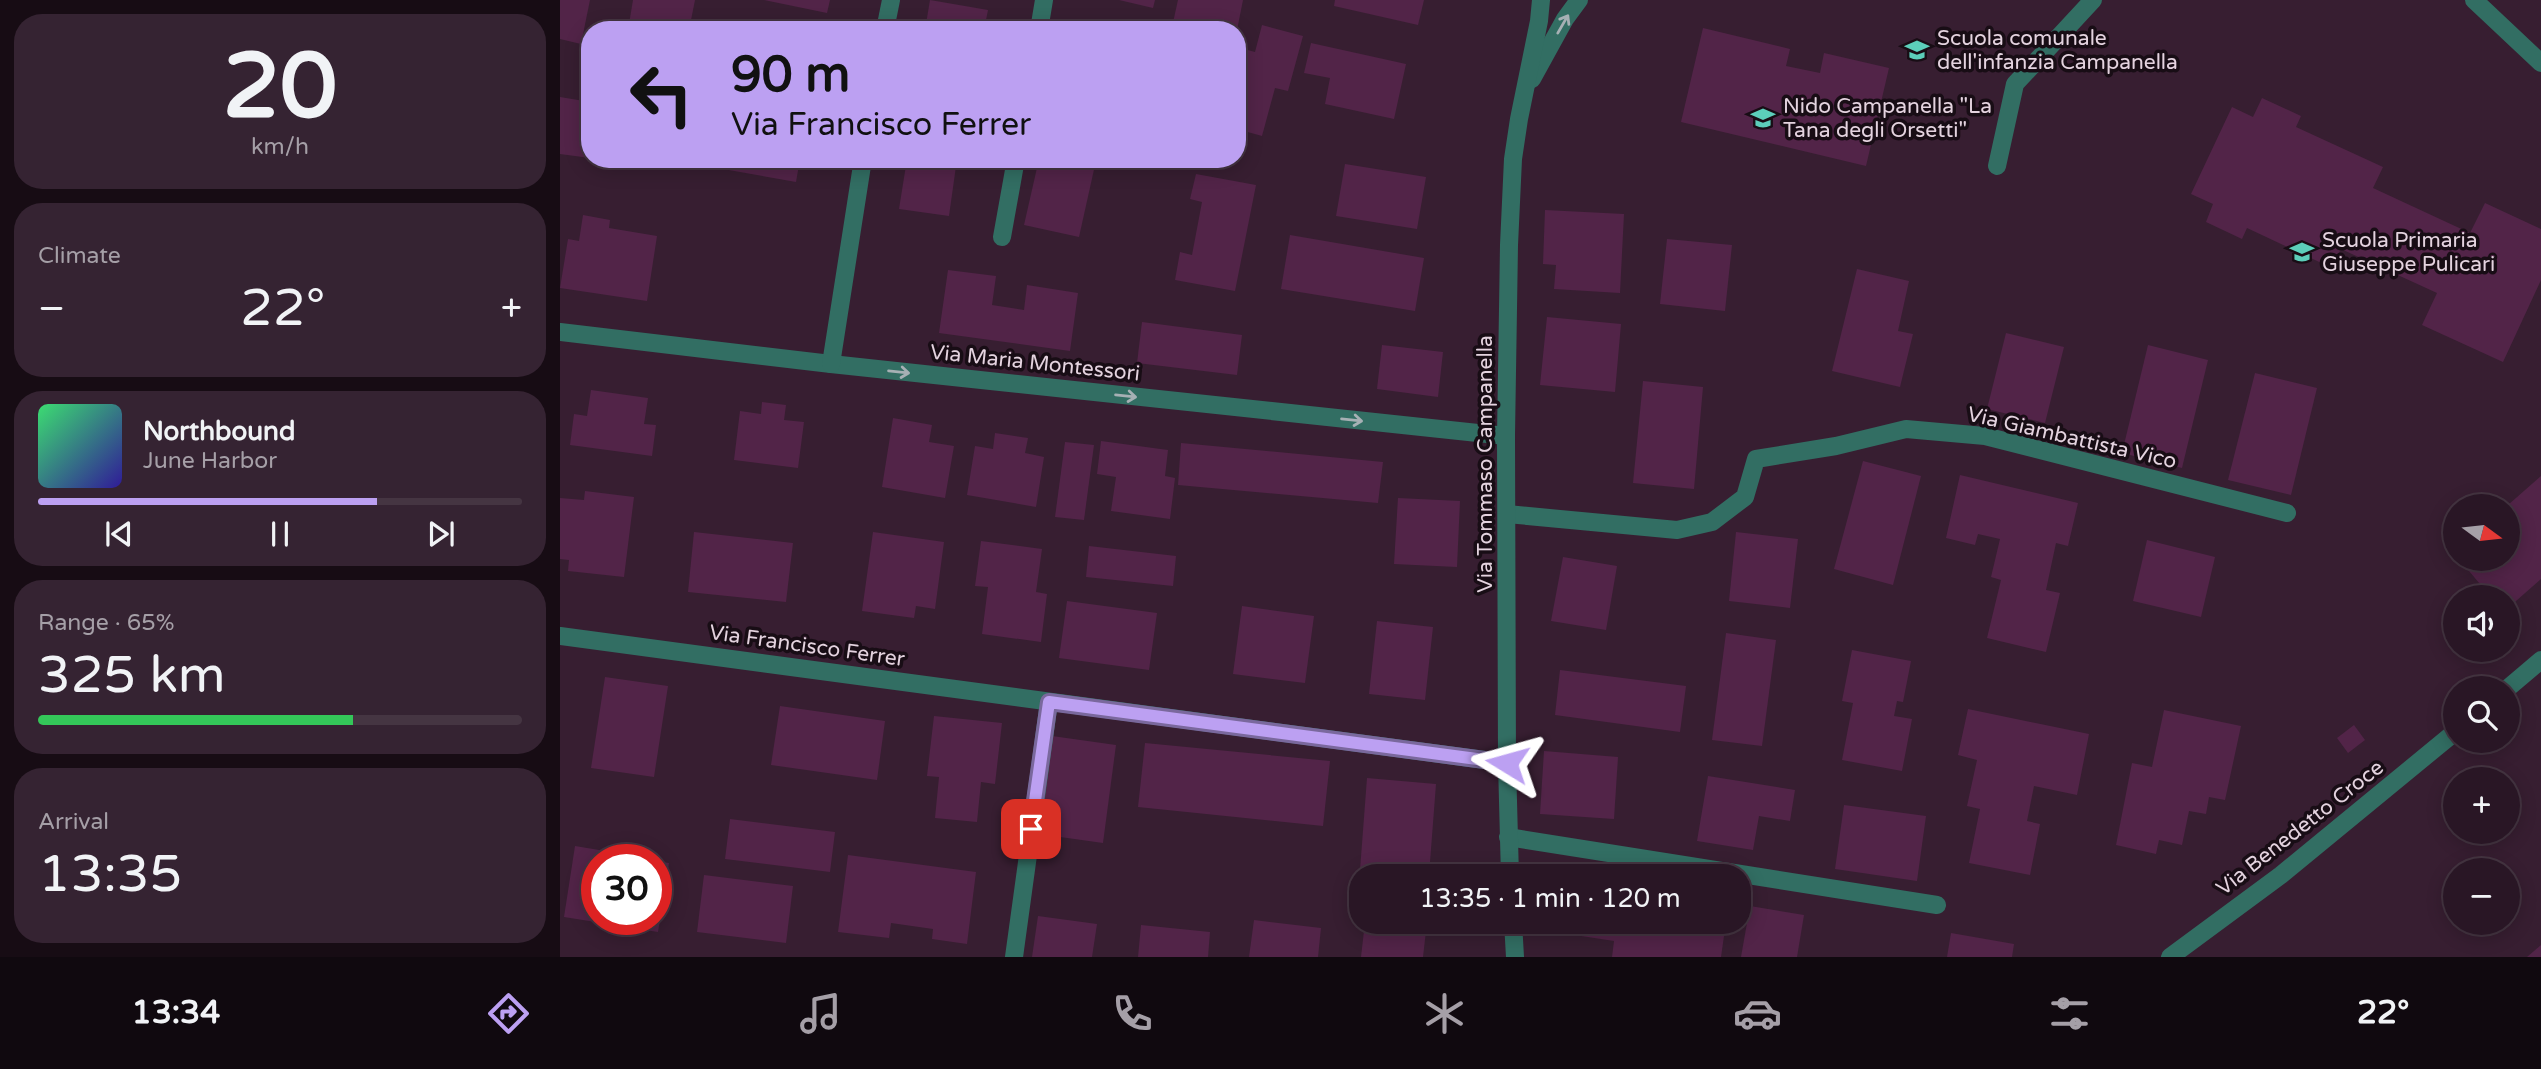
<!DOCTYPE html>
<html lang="en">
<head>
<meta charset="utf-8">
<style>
  :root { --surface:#291625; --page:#352332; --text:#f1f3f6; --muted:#a59fa7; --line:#453542; --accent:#bca0f2 }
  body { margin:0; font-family:"Varela Round",sans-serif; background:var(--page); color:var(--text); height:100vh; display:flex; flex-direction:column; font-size:26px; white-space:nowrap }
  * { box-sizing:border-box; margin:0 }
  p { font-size:23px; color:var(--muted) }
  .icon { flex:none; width:38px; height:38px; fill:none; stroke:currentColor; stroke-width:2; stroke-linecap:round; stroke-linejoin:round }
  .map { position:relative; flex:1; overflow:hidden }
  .details { display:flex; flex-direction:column; gap:14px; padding:14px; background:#170c14; width:560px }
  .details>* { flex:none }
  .top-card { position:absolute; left:21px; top:21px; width:665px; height:147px; border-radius:28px; box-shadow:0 4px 18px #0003,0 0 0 2px var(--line); background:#bca0f2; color:#111; overflow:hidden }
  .needle { width:46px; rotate:105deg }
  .controls { position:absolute; left:1883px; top:494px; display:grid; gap:14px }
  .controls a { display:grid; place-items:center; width:77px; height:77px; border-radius:50%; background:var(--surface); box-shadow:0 4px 18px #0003,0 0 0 2px var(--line); font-size:35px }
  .speed { position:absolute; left:21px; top:844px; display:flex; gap:14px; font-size:35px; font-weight:700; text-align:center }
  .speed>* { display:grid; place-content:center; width:91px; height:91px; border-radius:50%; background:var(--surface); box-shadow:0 4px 18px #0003,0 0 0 2px var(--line); line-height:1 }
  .speed .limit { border:10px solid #d22; background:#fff; color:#111 }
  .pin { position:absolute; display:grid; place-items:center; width:60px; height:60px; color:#fff; margin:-30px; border-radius:14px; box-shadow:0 4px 10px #0006 }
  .me { position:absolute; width:77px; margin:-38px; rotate:278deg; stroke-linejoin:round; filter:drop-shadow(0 0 5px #0008) }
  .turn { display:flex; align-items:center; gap:24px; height:147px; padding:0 35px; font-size:32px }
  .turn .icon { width:91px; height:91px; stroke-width:2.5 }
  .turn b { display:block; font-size:49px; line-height:60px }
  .big { font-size:52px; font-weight:600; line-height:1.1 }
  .details .tile { flex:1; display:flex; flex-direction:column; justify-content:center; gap:10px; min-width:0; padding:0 24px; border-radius:28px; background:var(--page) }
  .details .dial { align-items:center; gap:0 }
  .dial b { font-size:91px; line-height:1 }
  .song { display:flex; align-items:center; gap:21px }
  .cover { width:84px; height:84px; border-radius:10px; background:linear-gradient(135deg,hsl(140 70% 55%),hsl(250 70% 35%)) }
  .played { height:7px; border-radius:4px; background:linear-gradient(90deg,var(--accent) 70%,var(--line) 70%) }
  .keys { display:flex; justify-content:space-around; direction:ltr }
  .heat { display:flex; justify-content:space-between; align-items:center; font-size:38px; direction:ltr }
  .charge { height:10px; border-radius:5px; background:linear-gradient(90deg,#34c759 65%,var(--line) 0) }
  .trip { position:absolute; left:789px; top:864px; width:402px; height:70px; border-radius:28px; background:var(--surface); box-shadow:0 4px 18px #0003,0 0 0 2px var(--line); font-weight:600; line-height:70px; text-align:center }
  .dock { display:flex; height:112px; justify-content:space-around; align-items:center; background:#10090f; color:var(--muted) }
  .dock .icon { width:49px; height:49px }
  .dock .current { color:var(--accent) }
  .dock b { font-size:32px; color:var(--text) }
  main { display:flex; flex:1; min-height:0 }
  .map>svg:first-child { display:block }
  .building { fill:#522448 }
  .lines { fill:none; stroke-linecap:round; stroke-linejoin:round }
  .minor { stroke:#326e63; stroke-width:18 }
  .oneway { stroke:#a6b0b4 }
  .route-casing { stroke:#7a689d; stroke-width:18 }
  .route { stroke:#bca0f2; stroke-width:12 }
  .labels { text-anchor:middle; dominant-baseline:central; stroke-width:7; stroke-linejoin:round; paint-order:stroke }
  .poi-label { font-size:21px; fill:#e4d3df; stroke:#180d15; text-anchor:start }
  .street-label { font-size:21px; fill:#e4d3df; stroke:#180d15 }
</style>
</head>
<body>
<main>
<section class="details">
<div class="tile dial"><b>20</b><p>km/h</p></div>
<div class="tile"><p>Climate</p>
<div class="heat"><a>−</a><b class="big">22°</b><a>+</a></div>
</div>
<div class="tile">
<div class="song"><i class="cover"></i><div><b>Northbound</b><p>June Harbor</p></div></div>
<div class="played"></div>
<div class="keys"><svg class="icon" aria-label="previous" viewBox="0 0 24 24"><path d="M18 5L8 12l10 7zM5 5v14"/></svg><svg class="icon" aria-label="pause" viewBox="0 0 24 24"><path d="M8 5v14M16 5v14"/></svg><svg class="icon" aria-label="next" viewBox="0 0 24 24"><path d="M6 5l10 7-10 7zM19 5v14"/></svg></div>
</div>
<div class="tile"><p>Range · 65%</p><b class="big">325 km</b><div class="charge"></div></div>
<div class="tile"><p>Arrival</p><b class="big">13:35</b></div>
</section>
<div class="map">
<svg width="1981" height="957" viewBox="0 0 1981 957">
  <rect width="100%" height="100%" fill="#371e31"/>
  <g class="building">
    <path d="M0,0h30l-9,44 -21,-5z"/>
    <path d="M73,0h62l-6,30h-61z"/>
    <path d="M204,0h66l-3,13z"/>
    <path d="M370,0l58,10 -4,20h-59z"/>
    <path d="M559,0h36l-2,8z"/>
    <path d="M618,0h65l-6,30h-51l-14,-3z"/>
    <path d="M775,0h89l-6,25 -84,-19z"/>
    <path d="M702,25l41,11 -15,55 -13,-3 -13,48 -25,-7v-56l7,-24 11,3z"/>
    <path d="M1143,28l87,21 -4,17 34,7 4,-20 65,15 -23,98 -185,-44z"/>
    <path d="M751,43l95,21 -12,55 -69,-15 5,-26 -26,-5z"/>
    <path d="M0,97l30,5v56l-30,-4z"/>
    <path d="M1702,98l39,18 -5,11 87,40 -10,21 97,45 15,-30 56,26v51l-38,82 -81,-37 15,-32 -96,-44 -9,19 -85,-40 -5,11 -36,-17 7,-18 -22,-10 41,-87 21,10z"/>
    <path d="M165,159h75l-4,23 -73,-13z"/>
    <path d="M347,159h50l-8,57 -50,-7z"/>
    <path d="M479,159h32l24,6 -16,72 -55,-12z"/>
    <path d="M785,164l81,13 -9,52 -81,-13z"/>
    <path d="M636,174l60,11 -21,106 -60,-11 5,-28 12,3 10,-53 -12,-3z"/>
    <path d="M985,210l79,4 -4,79 -66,-4 2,-24 -13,-1z"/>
    <path d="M23,215l27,5 -1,8 48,8 -10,65 -87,-13 8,-49 11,2z"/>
    <path d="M730,235l134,23 -9,53 -134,-22z"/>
    <path d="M1107,239l65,6 -7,66 -65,-7z"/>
    <path d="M1297,269l52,12 -11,50 15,3 -13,53 -68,-16z"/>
    <path d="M388,270l48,6 -4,29 32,5 3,-25 51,8 -8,58 -131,-18z"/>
    <path d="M987,317l74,7 -6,68 -75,-7z"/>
    <path d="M582,322l100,13 -5,40 -100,-12z"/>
    <path d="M1446,333l58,14 -19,76 -58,-14z"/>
    <path d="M822,345l61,7 -5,45 -61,-8z"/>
    <path d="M1588,345l60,15 -26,108 -60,-15z"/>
    <path d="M1695,373l62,15 -26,107 -63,-15z"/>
    <path d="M1083,381l60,6 -9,102 -61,-6z"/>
    <path d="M31,390l57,8 -4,26 12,1 -4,31 -82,-11 4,-31 13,2z"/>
    <path d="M202,402l24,3 -2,15 20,2 -6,46 -64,-8 6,-49 21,3z"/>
    <path d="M333,418l39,7 -3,17 25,4 -9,52 -63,-11z"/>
    <path d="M435,433l33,5 -3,15 19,4 -8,50 -69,-12 8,-49 18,3z"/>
    <path d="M541,441l67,9 -3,26 10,2 -5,41 -59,-8 5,-34 -19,-3z"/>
    <path d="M505,442l29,3 -10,75 -29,-3z"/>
    <path d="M621,443l202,19 -5,41 -200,-18z"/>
    <path d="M1303,461l58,15 -28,109 -59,-16z"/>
    <path d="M1400,475l118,28 -10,43 -12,-3 -10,47 14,3 -14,59 -59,-14 14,-58 -10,-3 9,-38 -22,-5 -3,11 -29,-7z"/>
    <path d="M1981,476v103l-33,29v-11h-17l-33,-39h50v-53z"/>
    <path d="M25,491l49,6 -10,80 -56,-6 1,-11 -9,-1v-61l24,2z"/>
    <path d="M838,498l62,3 -3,66 -63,-3z"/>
    <path d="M134,532l99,11 -7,59 -98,-10z"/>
    <path d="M313,532l71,10 -9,67 -19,-3 -2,12 -52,-7z"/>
    <path d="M1176,532l62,7 -8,69 -61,-7z"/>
    <path d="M1587,540l68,17 -14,60 -68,-16z"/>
    <path d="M421,541l61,8 -6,43 11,2 -6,48 -59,-8 6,-47 -13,-1z"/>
    <path d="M529,546l87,10 -3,30 -87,-9z"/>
    <path d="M1003,557l54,9 -11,64 -55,-9z"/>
    <path d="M507,601l90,12 -8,57 -90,-12z"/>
    <path d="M682,606l72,10 -9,67 -72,-9z"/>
    <path d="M817,621l56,6 -8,73 -56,-6z"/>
    <path d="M1166,633l50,7 -14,106 -50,-6z"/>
    <path d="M1292,650l59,11 -8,41 -6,-1 -3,15 18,3 -10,52 -60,-11 11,-57 -11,-2z"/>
    <path d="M1000,670l126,16 -6,46 -125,-17z"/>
    <path d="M45,677l63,9 -14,91 -63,-9z"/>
    <path d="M220,706l105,15 -8,59 -106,-15z"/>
    <path d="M1408,709l121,25 -12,61 -43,-9 -7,35 13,3 -10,51 -61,-12 11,-54 -13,-3 10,-46 -19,-5z"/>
    <path d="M1604,710l77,16 -16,74 -16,-3 -3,17 -17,-3 -7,34 -23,-5 -3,14 -40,-9 16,-82 20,4z"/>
    <path d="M374,716l68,7 -7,61 -14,-2 -4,40 -42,-4 4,-41 -12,-1z"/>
    <path d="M1794,725l11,15 -17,13 -11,-15z"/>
    <path d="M492,736l64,9 -13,98 -64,-9z"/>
    <path d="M585,743l185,18 -7,65 -185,-19z"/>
    <path d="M984,751l74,6 -4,62 -74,-5z"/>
    <path d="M1148,776l87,14 -5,31 -31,-5 -6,34 -56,-9z"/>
    <path d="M807,778l69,6 -7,91 -69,-5z"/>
    <path d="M1284,805l82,11 -9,65 -82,-12z"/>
    <path d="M170,819l105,13 -5,40 -105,-13z"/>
    <path d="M15,846l30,5 -1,8h-7v60h59v-58l13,2 -11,69 -94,-15z"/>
    <path d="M288,855l128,17 -9,72 -35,-5 1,-10 -42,-6 -2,15 -51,-6z"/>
    <path d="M144,875l89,11 -7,57 -89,-11z"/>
    <path d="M1190,906l54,9 -7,42h-56z"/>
    <path d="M478,916l59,8 -5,33h-60z"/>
    <path d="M694,920l67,8 -3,29h-69z"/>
    <path d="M805,922h62l-4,35h-62z"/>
    <path d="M996,922h170l-5,35h-109l2,-16 -59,-9z"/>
    <path d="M581,925l69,7 -2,25h-70z"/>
    <path d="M1391,933l63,11 -2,13h-65z"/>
    <path d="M1981,945v12h-14z"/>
  </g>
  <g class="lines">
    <g class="minor">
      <path d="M1914,0l67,63"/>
      <path d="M325,30l6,-30"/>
      <path d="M479,30l5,-30"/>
      <path d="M972,79l33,-60 14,-19"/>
      <path d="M1437,166l18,-82 78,-84"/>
      <path d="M442,237l14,-78"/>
      <path d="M0,332l271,32 675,72"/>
      <path d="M271,364l32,-205"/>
      <path d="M947,514l170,16 35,-8 33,-25 11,-38 80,-13 70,-17 79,7 302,77"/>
      <path d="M0,636l947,127"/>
      <path d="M1948,688l33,-28"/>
      <path d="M948,837l429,68"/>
      <path d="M950,877l-3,-114 -1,-327 3,-191 4,-86 6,-40 20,-98 2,-21"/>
      <path d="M953,922l2,35"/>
      <path d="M454,957l35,-255"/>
      <path d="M1610,957l111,-82 174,-143"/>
    </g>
  </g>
  <defs><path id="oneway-shaft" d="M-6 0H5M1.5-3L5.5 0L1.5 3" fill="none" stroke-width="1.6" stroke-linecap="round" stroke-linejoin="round" transform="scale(1.75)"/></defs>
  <g class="oneway">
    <use href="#oneway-shaft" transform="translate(1003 24) rotate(-60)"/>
    <use href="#oneway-shaft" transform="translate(339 372) rotate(6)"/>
    <use href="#oneway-shaft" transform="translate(566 396) rotate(6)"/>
    <use href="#oneway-shaft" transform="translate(792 420) rotate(6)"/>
  </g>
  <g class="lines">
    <g class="route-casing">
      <path id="route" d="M471,829l18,-127 458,61"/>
    </g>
    <use href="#route" class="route"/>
  </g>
  <defs>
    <g id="school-bare" transform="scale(1.89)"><path d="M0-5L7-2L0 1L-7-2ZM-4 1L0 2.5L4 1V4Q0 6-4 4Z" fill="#5cceba" stroke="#180d15" stroke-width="2.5" paint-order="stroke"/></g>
  </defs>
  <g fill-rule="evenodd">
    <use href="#school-bare" x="1357" y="50"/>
    <use href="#school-bare" x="1203" y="118"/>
    <use href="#school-bare" x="1742" y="252"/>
  </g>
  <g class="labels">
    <g class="poi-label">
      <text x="1377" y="38">Scuola comunale<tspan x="1377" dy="24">dell'infanzia Campanella</tspan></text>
      <text x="1223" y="106">Nido Campanella "La<tspan x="1223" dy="24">Tana degli Orsetti"</tspan></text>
      <text x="1762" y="240">Scuola Primaria<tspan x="1762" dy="24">Giuseppe Pulicari</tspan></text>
    </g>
    <g class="street-label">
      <text transform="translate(475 363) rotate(6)">Via Maria Montessori</text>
      <text transform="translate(1512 438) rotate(13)">Via Giambattista Vico</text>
      <text transform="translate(925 464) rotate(-90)">Via Tommaso Campanella</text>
      <text transform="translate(247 646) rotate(8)">Via Francisco Ferrer</text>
      <text transform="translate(1740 828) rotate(-38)">Via Benedetto Croce</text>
    </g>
  </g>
</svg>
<div class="controls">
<a><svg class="needle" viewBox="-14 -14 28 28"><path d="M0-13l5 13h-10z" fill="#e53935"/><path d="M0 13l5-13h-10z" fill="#a59fa7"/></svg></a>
<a><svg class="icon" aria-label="sound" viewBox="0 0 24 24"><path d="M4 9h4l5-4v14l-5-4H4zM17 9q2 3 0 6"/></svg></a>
<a><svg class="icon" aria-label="search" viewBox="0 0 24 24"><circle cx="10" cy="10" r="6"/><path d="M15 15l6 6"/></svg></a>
<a>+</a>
<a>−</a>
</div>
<div class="speed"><div class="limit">30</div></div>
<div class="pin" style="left:471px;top:829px;background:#d93025"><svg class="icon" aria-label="arrive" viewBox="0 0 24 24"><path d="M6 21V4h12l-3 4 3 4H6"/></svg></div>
<svg class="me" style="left:947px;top:763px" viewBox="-20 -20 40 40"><path d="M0-17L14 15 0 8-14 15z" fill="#bca0f2" stroke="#fff" stroke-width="4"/></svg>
<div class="trip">13:35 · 1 min · 120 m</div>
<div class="top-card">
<div class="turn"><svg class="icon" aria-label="left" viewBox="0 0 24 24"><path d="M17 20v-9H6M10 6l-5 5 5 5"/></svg><div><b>90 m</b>Via Francisco Ferrer</div></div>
</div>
</div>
</main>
<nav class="dock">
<b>13:34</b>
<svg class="icon current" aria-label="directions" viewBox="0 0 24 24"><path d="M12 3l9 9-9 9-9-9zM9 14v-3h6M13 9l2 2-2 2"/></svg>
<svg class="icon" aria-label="music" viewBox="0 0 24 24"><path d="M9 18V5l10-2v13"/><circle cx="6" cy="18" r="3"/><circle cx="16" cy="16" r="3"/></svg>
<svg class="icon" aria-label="phone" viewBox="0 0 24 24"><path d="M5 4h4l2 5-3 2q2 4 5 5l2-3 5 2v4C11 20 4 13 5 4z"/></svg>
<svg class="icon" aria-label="climate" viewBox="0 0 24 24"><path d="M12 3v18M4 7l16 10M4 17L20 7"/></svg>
<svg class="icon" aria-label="car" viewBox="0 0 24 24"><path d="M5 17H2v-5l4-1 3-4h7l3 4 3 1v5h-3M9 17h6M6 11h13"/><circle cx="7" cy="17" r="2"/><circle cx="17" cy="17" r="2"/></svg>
<svg class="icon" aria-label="filters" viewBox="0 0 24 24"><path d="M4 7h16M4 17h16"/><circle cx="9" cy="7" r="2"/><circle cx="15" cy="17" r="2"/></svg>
<b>22°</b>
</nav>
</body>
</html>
